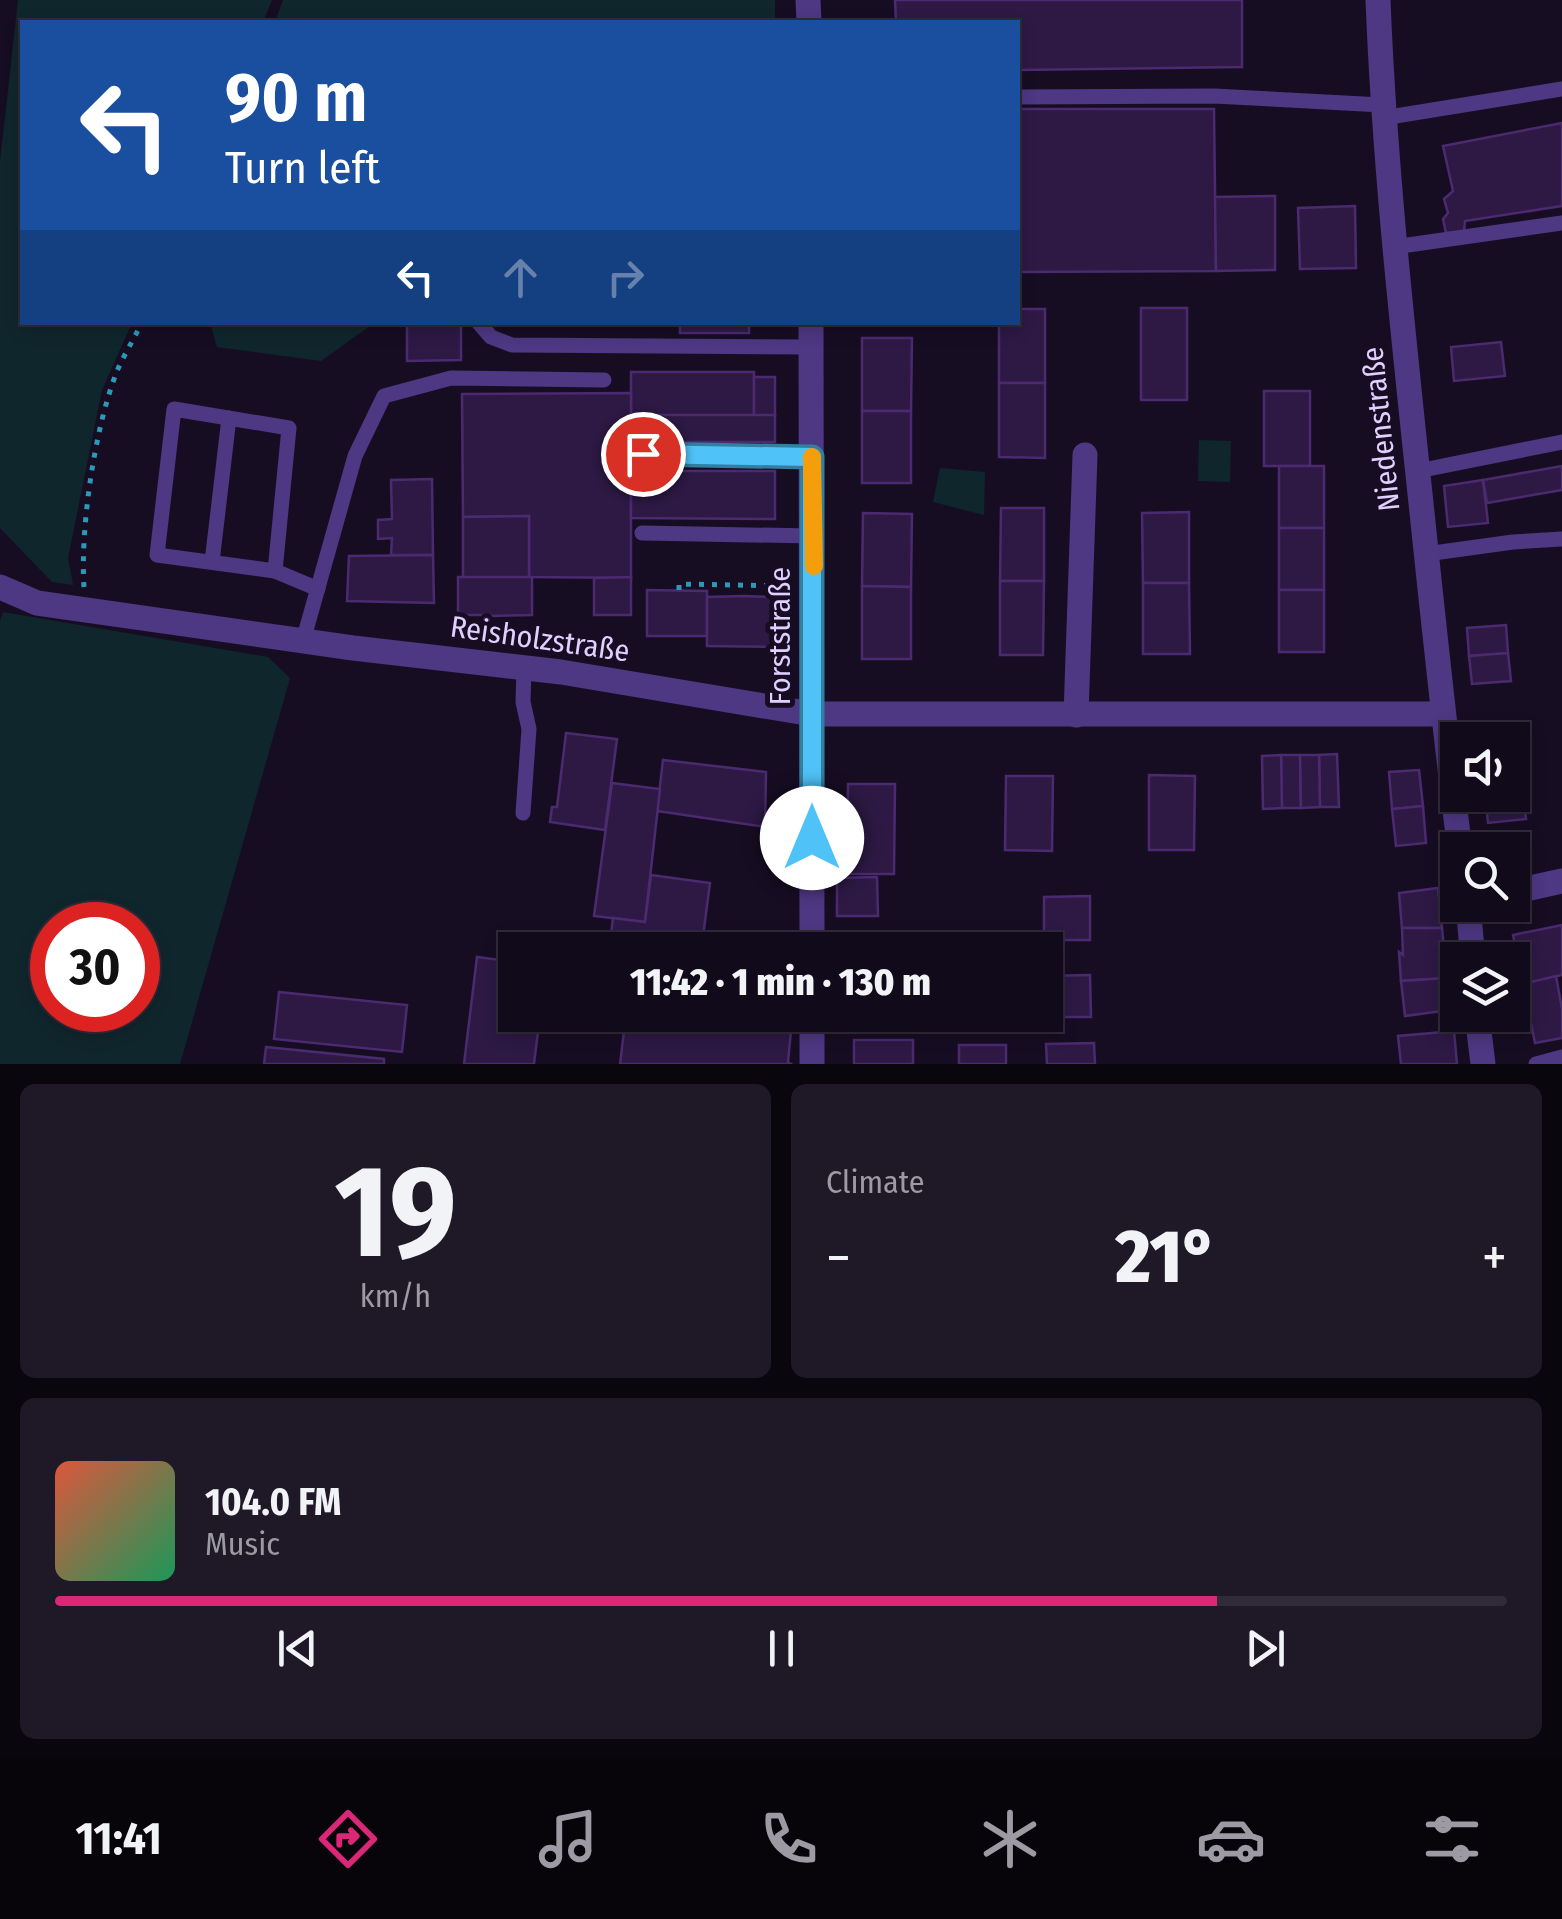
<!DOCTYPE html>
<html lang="en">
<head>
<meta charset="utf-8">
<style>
  :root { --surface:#110a1a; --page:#1e1827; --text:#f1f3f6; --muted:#9c9aa2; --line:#302b39; --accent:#db2777 }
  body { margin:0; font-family:"Fira Sans Condensed",sans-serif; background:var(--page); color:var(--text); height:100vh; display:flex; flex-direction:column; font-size:38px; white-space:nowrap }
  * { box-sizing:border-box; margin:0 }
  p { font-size:32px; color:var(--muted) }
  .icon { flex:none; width:55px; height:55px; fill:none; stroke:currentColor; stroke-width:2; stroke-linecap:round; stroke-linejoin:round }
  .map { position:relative; height:1064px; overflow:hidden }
  .drawer { display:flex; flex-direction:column; gap:20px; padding:20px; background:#09060e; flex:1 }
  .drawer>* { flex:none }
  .hud { position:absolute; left:20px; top:20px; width:1000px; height:305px; border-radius:0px; box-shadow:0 5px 15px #0003,0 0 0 2px var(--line); background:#1a4fa0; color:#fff; overflow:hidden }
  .buttons { position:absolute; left:1440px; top:722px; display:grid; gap:20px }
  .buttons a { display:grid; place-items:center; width:90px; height:90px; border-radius:0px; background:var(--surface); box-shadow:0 5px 15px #0003,0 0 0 2px var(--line); font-size:50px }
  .speed { position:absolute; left:30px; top:902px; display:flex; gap:20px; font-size:50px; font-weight:700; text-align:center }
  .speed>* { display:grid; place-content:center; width:130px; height:130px; border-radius:50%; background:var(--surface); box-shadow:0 5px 15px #0003,0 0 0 2px var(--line); line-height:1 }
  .speed .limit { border:15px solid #d22; background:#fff; color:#111 }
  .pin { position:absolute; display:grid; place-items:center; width:85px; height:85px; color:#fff; margin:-42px; border:5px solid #fff; border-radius:50%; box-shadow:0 2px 10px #0007 }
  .me { position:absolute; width:110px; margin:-55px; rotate:0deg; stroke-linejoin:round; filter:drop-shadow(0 0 8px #0008) }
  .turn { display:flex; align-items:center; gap:35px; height:210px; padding:0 40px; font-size:45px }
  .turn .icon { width:130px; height:130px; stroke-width:2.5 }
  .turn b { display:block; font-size:70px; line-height:85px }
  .lanes { display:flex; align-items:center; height:95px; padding:0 40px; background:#0003; justify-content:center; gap:50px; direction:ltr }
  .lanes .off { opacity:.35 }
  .big { font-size:75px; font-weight:800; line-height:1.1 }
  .drawer .card { flex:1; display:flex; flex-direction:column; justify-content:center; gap:15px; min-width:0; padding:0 35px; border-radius:15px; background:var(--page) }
  .drawer .dial { align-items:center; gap:0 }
  .dial b { font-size:130px; line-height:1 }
  .song { display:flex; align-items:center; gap:30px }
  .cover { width:120px; height:120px; border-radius:15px; background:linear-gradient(135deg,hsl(10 70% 55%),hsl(150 70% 35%)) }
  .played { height:10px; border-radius:5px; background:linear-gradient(90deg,var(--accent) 80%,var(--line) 80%) }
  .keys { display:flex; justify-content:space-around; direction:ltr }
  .heat { display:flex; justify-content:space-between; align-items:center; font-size:55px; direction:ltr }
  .drawer .tiles { flex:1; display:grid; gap:20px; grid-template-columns:1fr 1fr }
  .card:last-child { grid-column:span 2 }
  .trip { position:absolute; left:498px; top:932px; width:565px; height:100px; border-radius:0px; background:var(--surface); box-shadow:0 5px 15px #0003,0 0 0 2px var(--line); font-weight:800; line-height:100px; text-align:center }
  .tab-bar { display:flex; height:160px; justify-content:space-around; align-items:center; background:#07040a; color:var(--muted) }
  .tab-bar .icon { width:70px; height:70px }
  .tab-bar .selected { color:var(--accent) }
  .tab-bar b { font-size:45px; color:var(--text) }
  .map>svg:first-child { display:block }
  .green { fill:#10262d; fill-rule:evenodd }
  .building { fill:#2d1944; stroke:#4b2a70; stroke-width:2.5 }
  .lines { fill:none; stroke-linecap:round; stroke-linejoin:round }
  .path { stroke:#2b9ab6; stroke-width:5; stroke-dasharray:5 8; stroke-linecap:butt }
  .lane { stroke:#4e3783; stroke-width:15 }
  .street { stroke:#4e3783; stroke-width:25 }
  .route-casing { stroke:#337fa1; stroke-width:25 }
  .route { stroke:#4fc3f7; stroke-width:18 }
  .slow { stroke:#f59e0b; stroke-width:18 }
  .labels { text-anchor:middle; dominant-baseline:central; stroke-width:10; stroke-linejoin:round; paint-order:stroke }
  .street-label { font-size:30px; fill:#e1cfff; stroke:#170d23 }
</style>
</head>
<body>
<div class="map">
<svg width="1562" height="1064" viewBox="0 0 1562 1064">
  <rect width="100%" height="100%" fill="#170d23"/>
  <g class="green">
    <path d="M18,0h254l-9,22h-241v300l110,1 -30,67 -34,168 5,27 -21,-3 -52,-54v-366z"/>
    <path d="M283,0h492v22h-500z"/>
    <path d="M210,323v-1l164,1 -53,38 -104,-14z"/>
    <path d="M1199,440l32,1 -1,41 -32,-1z"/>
    <path d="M940,468l45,4 -1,43 -51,-13z"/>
    <path d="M3,612l265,45 22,21 -110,386h-180v-443zM138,925v85h-86v-85z"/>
  </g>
  <g class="building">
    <path d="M895,0h347v67l-224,3v-48h-122z"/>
    <path d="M1018,109h196l2,162 -198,1z"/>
    <path d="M1562,123v83l-97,15 -1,11 -18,1 -3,-14 5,-6 -4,-14 9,-8 -10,-45z"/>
    <path d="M1275,196v74l-59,1 -1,-74z"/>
    <path d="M1355,206l1,62 -56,1 -2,-61z"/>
    <rect x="1141" y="308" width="46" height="92"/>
    <path d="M1018,309h27v74h-46v-61h19z"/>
    <rect x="680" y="322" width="69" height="11"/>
    <path d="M461,323v37l-54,1v-37z"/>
    <path d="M862,338h50l-1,73h-49z"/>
    <path d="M1501,342l4,34 -51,5 -3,-34z"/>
    <path d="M631,372h123v44l-123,-1z"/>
    <path d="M754,377h21v38l-21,1z"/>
    <path d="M999,383h46v75l-46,-1z"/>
    <rect x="1264" y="391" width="46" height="75"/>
    <path d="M631,393v185l-102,-1v-61l-66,1 -1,-123z"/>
    <rect x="862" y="411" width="49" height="72"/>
    <rect x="631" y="415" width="144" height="27"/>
    <rect x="1279" y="466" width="45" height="62"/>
    <path d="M1562,466v24l-75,13 -4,-23z"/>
    <path d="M631,471h144v48l-144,-1z"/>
    <path d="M432,479l1,76h-42l1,-17 -14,1v-19l14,-1 -1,-39z"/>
    <path d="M1483,480l5,43 -40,4 -4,-41z"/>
    <path d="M1001,508h43v73h-44z"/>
    <path d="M1189,512v71h-46l-1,-70z"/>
    <path d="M863,513l49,1 -1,73 -49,-1z"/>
    <path d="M529,516v61l-66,1v-61z"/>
    <rect x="1279" y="528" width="45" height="62"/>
    <path d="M433,555l1,48 -87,-2 2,-45z"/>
    <path d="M458,577h74v38l-42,1v5h-6v-6h-26z"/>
    <path d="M631,577v38h-37v-37z"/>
    <path d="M1000,581h44l-1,74h-43z"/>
    <path d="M1143,583h46l1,71h-47z"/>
    <path d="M862,586l49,1v72h-49z"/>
    <path d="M647,590l60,1v45h-60z"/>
    <rect x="1279" y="590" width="45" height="62"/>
    <path d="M743,596l33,1v50l-69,-1v-49z"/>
    <path d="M1506,625l2,28 -39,3 -2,-28z"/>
    <path d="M1508,653l3,28 -39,3 -3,-28z"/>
    <path d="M566,733l51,6 -12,91 -55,-8 2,-15h5z"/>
    <path d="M1337,754l2,53h-19l-1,-52z"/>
    <path d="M1281,755h19l1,53h-19z"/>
    <path d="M1281,755l1,53 -19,1 -1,-53z"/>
    <path d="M1300,755h19l1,52 -19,1z"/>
    <path d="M663,760l103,12 -1,55 -108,-16z"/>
    <path d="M1520,762l3,29 -11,1v-29z"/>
    <path d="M1419,770l4,36 -31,3 -3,-37z"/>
    <path d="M1149,775l46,1 -1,74h-45z"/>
    <path d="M1006,776h47l-1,75 -47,-1z"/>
    <path d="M612,783l48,6 -15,133 -51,-6z"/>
    <path d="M848,784h47l-1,90h-47z"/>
    <path d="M1523,791l3,28 -38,4 -3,-28h27v-3z"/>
    <path d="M1423,806l3,37 -30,3 -4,-37z"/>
    <path d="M651,875l59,8 -8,61 -91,-10 2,-16 32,4z"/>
    <path d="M877,877l1,39h-41v-38z"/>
    <path d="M1438,888l4,40h-40l-3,-35z"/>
    <path d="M1090,896v44h-46v-43z"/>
    <path d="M1562,925v50l-39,9 -10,-49z"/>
    <path d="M1402,928h40l5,50 -46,3 -2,-29 4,3z"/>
    <path d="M877,942l102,1v7h-102z"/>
    <path d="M477,957l38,5v53h25l-6,49h-70z"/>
    <path d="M1090,975l1,42h-92l46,-2v-39z"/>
    <path d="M1556,976l6,33v29l-27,5 -12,-59z"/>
    <path d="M1447,978l3,32 -45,6 -4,-35z"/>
    <path d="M279,992l128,13 -5,47 -128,-13z"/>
    <path d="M626,1015h163l-2,15 4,1 -3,31 3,2h-171z"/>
    <rect x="856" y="1015" width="53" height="3"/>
    <path d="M1454,1031l3,33h-56l-3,-28z"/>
    <rect x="854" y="1040" width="59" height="24"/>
    <path d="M1094,1043l1,21h-48l-1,-20z"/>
    <rect x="959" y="1045" width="47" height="19"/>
    <path d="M266,1047l118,12v5h-120z"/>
  </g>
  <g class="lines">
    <g class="path">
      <path d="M84,587c-4,-60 11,-160 33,-216 7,-16 17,-32 25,-49"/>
      <path d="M679,590v-6l110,2"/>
    </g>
    <g class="lane">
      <path d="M1018,97l196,-1 168,9"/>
      <path d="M1383,118l179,-29"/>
      <path d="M1394,247l168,-24"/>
      <path d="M478,322l13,15 21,8 300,2"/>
      <path d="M174,409l115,19 -14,143 -118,-16z"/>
      <path d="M643,455l170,2"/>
      <path d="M1418,471l144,-29"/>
      <path d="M642,533l171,3"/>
      <path d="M1426,554l87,-12 49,-3"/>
      <path d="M212,562l17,-144"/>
      <path d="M275,571l43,18"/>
      <path d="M303,641l52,-185 29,-60 67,-18 153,2"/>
      <path d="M523,813l6,-84 -6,-27 1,-34"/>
      <path d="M1536,1064l26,-7"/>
    </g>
    <g class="street">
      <path d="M808,0l1,22"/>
      <path d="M1378,0c6,153 22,304 38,456 14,131 27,263 44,394"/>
      <path d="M811,322l1,628"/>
      <path d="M0,587l37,16 316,45 208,24 251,42h630"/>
      <path d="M1076,715l9,-260"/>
      <path d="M1512,892l50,-11"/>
      <path d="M1468,905l5,55"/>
      <path d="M1477,1015l6,49"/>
      <path d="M812,1064v-49"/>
    </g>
  </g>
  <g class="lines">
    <g class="route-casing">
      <path id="route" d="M643,454l169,3v381"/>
    </g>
    <use href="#route" class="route"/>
    <path class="slow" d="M812,457l2,109"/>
  </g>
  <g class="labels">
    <g class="street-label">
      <text transform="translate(1381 429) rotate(-96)">Niedenstraße</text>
      <text transform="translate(780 636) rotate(-90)">Forststraße</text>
      <text transform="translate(540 639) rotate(8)">Reisholzstraße</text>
    </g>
  </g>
</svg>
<div class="buttons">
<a><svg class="icon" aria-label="sound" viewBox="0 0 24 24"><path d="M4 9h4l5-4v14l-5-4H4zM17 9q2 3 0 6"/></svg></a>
<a><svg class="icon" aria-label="search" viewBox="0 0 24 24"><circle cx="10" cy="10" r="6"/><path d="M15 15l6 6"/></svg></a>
<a><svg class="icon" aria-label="layers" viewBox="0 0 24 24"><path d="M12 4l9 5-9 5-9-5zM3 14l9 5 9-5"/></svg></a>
</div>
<div class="speed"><div class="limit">30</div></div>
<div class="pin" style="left:643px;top:454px;background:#d93025"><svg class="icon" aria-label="arrive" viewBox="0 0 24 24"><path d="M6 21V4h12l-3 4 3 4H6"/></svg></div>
<svg class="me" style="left:812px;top:838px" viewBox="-20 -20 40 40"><circle r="19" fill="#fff"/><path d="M0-13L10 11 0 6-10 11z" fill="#4fc3f7"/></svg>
<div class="trip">11:42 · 1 min · 130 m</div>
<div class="hud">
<div class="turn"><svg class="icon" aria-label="left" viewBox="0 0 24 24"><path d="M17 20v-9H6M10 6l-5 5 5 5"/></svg><div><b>90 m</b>Turn left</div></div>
<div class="lanes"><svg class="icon" aria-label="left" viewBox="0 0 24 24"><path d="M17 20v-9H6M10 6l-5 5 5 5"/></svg><svg class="icon off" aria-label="ahead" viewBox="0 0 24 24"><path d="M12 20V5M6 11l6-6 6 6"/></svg><svg class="icon off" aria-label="right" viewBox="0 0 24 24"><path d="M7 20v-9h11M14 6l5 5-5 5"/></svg></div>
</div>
</div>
<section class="drawer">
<div class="tiles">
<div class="card dial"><b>19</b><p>km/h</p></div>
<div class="card"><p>Climate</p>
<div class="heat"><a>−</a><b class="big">21°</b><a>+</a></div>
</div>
<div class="card">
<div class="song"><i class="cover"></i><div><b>104.0 FM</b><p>Music</p></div></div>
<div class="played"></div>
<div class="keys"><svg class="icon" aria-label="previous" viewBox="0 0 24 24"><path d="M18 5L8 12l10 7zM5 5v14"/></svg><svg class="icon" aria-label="pause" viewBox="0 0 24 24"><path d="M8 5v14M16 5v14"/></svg><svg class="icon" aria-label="next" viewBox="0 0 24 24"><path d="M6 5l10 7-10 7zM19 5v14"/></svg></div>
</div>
</div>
</section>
<nav class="tab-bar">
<b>11:41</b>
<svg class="icon selected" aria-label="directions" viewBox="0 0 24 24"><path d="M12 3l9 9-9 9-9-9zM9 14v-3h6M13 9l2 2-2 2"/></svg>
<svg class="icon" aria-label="music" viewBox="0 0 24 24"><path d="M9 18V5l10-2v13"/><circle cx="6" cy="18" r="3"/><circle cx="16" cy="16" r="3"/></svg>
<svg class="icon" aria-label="phone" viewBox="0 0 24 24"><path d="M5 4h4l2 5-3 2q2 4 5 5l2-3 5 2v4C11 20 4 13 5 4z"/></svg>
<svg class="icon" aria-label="climate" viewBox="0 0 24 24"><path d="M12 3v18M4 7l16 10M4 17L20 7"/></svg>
<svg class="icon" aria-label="car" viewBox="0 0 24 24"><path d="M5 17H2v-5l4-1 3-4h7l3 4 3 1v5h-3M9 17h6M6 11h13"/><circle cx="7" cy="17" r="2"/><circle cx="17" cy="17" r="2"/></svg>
<svg class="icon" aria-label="filters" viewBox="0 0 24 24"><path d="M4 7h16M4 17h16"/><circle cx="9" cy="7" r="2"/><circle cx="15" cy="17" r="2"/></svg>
</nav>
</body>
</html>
